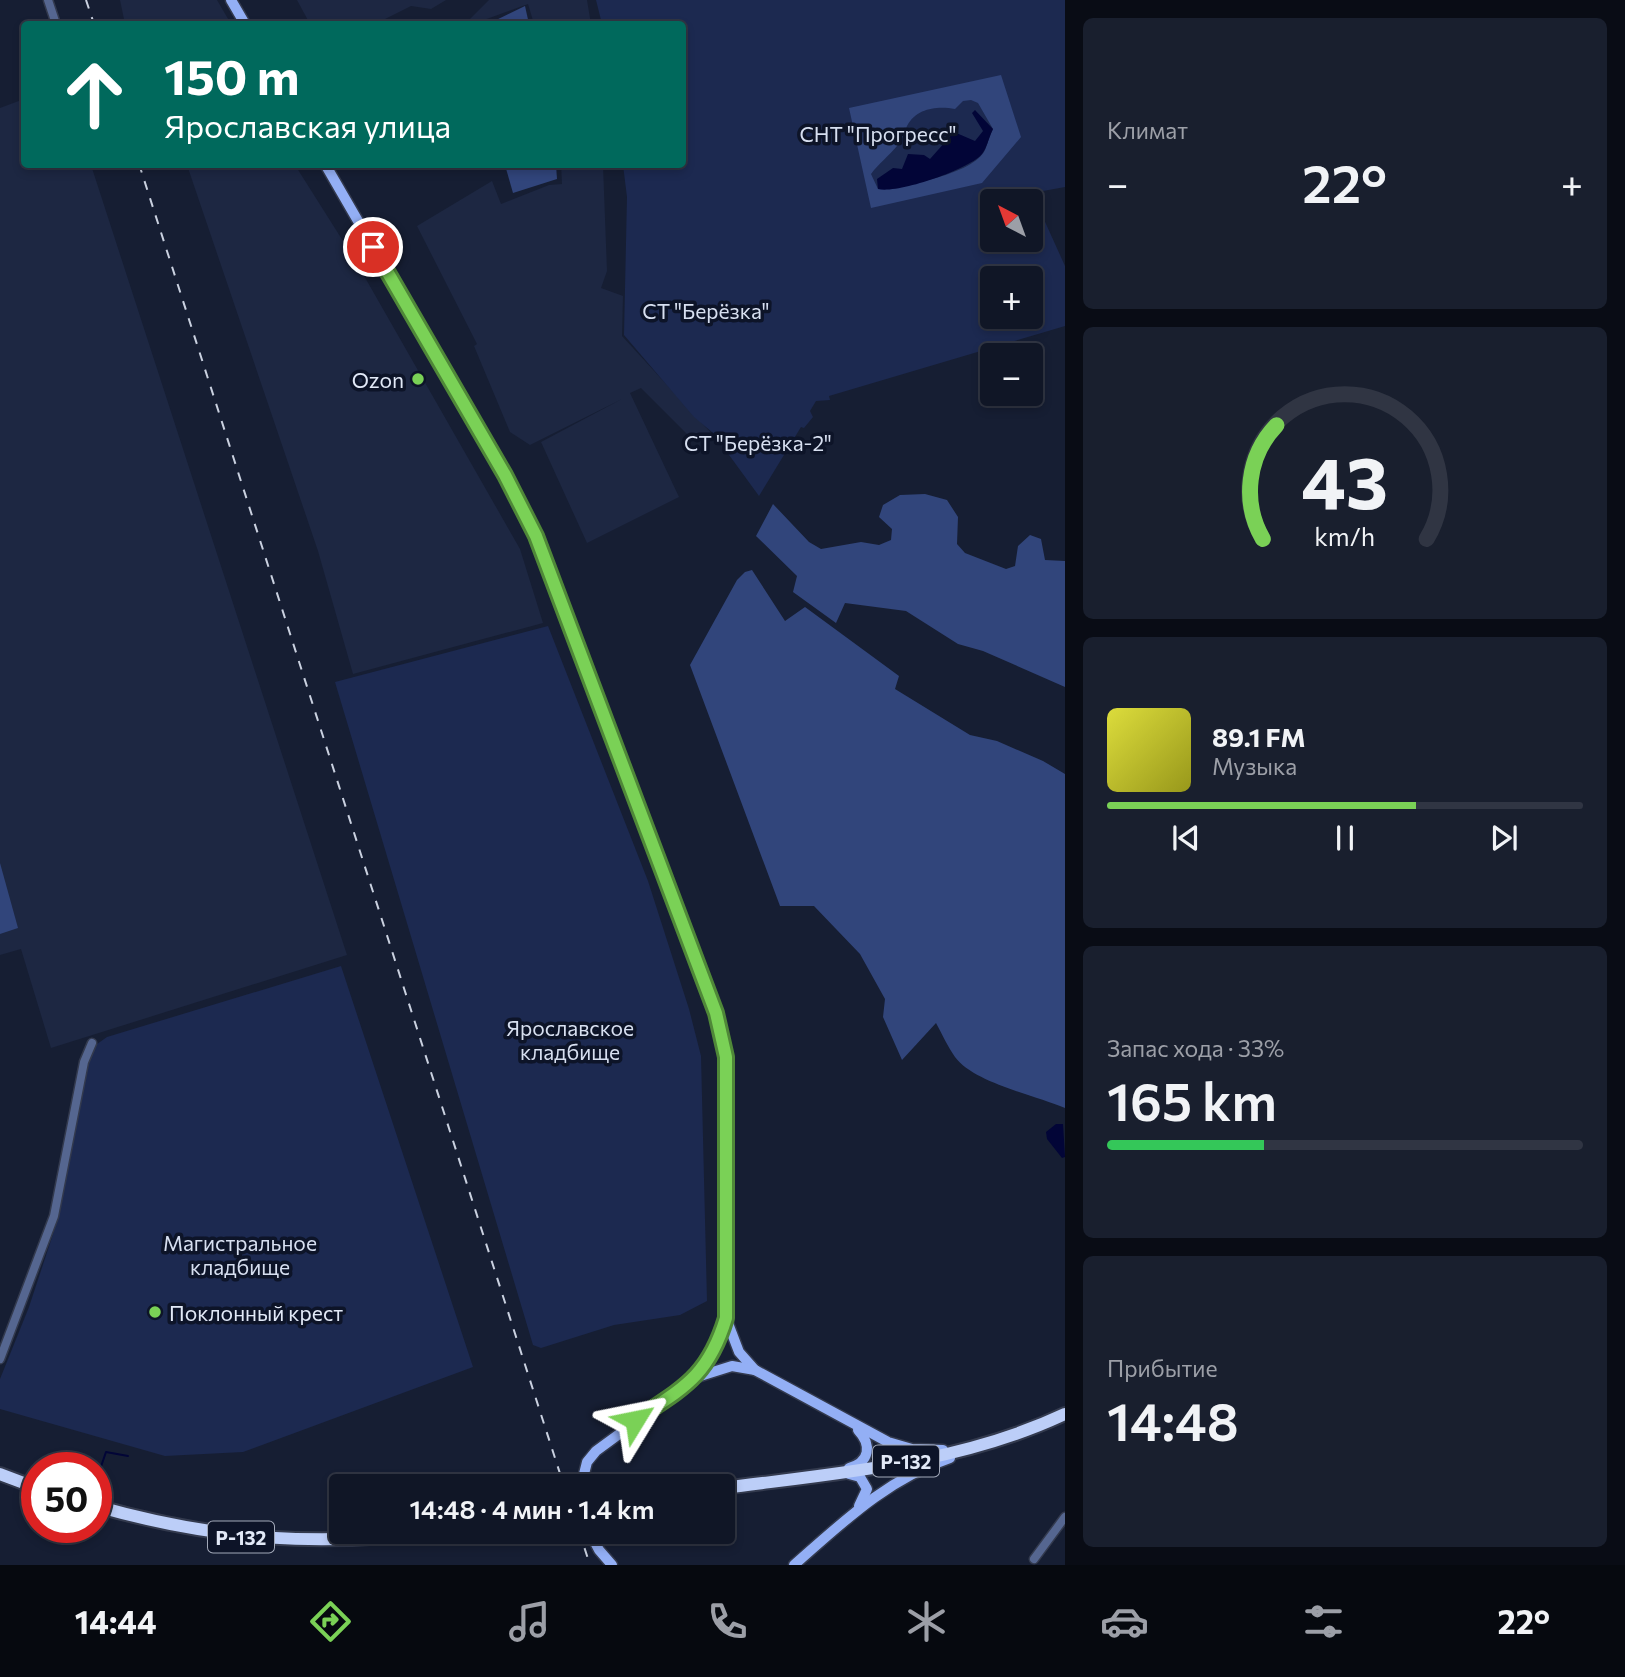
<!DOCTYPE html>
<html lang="ru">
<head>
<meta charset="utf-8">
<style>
  :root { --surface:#101626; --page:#191f2e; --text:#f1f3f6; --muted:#9c9fa7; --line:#303543; --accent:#7ad156 }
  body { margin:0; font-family:Commissioner,sans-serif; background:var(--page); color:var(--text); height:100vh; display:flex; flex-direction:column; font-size:26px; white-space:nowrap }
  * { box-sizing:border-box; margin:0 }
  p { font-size:23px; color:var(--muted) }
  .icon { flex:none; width:38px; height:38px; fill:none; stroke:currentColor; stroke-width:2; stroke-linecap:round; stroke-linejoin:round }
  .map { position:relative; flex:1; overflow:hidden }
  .side { display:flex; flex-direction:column; gap:18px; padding:18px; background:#090c15; width:560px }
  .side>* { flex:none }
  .guide { position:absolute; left:21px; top:21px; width:665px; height:147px; border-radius:7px; box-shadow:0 4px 10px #0003,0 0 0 2px var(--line); background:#00695c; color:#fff; overflow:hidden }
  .needle { width:46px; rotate:319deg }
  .fabs { position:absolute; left:980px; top:189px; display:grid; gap:14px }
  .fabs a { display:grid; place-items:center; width:63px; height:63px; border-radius:7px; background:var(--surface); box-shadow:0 4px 10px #0003,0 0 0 2px var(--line); font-size:35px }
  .speed { position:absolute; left:21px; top:1452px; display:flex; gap:14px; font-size:35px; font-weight:700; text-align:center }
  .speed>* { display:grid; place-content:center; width:91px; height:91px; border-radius:50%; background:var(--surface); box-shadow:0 4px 10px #0003,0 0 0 2px var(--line); line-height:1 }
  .speed .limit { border:10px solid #d22; background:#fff; color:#111 }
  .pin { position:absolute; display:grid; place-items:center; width:60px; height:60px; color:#fff; margin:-30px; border:4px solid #fff; border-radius:50%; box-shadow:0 2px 7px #0007 }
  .me { position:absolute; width:77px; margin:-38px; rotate:55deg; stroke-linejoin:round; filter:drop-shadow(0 0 5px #0008) }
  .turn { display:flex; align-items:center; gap:24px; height:147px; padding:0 28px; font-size:32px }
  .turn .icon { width:91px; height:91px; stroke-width:2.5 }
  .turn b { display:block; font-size:49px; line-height:60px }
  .big { font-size:52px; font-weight:600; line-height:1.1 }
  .side .widget { flex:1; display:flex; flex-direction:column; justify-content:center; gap:10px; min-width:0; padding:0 24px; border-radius:10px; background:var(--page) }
  .side .dial { align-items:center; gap:0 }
  .dial svg { height:182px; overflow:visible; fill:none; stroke:var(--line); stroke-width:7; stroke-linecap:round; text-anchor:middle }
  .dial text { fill:var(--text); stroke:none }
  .song { display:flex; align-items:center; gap:21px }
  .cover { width:84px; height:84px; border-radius:10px; background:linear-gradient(135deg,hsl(60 70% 55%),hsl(60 70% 35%)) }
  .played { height:7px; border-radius:4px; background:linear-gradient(90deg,var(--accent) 65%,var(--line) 65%) }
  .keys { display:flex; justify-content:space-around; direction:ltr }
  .heat { display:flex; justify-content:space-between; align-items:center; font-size:38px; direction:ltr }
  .charge { height:10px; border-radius:5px; background:linear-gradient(90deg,#34c759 33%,var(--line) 0) }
  .trip { position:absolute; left:329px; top:1474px; width:406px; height:70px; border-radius:7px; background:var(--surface); box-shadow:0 4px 10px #0003,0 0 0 2px var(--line); font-weight:600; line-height:70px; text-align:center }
  .tab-bar { display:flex; height:112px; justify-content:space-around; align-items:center; background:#06090f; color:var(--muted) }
  .tab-bar .icon { width:49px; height:49px }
  .tab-bar .current { color:var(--accent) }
  .tab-bar b { font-size:32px; color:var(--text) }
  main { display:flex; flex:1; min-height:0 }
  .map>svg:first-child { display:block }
  .built { fill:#1d2742 }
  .green { fill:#1c2950; fill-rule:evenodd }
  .forest { fill:#31457b; fill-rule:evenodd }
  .water { fill:#020537 }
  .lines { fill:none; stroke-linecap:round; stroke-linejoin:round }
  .stream { stroke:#020537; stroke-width:2 }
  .minor-casing { stroke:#333a4e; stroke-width:11 }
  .major-casing { stroke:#333a4e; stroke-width:13 }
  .highway-casing { stroke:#333a4e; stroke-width:16 }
  .minor { stroke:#556690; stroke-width:8 }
  .major { stroke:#93aff5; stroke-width:10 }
  .highway { stroke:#bccef8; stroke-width:12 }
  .rail { stroke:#cad1e0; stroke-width:2; stroke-dasharray:9 9; stroke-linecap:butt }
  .route-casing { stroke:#4f8838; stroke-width:18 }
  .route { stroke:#7ad156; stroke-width:12 }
  .poi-dot { fill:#7ad156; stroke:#0d1428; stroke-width:2.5 }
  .labels { text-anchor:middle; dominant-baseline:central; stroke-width:7; stroke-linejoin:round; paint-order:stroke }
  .shield { fill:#0d1428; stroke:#a2a9b9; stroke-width:2 }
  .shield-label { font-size:19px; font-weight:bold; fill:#e2e9f7 }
  .park-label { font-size:21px; fill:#d7dff0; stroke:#0d1428 }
  .poi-label { font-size:21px; fill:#e2e9f7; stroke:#0d1428; text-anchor:end }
</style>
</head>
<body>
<main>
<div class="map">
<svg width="1065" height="1565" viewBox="0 0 1065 1565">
  <rect width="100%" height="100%" fill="#161e33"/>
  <g class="built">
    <path d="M120,0h97l14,24h-106z"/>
    <path d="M297,0h149l-15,9 -20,-3 -36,18h-65z"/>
    <path d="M489,0h98l4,24h-57l-6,-20 -55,20 -3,-5z"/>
    <path d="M24,99v65l67,1 256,790 -296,93 -30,-99 -21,6v-847z"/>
    <path d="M187,165h108l60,95 165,289 23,74 -190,51 -35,-123z"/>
    <path d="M561,165h42l4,106 -6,17 22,8 -1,40 90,98 -7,8 -14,-4 -50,-50 -11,5 49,104 -92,46 -46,-101 81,-43 -92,46 -20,-13 -36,-86 3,-2 -60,-118 75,-45 9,23 48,-19 13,-1z"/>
  </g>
  <g class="green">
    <path d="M596,0h469v187l-33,6 33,73v60l-236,70 1,4 -14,1 -6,10 3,6 -9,11 -3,-1 -42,69 -46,-63 -19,-16 -70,-82 3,-138 -4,-32 59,-1v-140h-80zM992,201h39v39h-39zM992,278h39v39h-39z"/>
    <path d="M548,626l100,255 41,128 12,47 6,245 -27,14 -66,10 -73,23 -8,-3 -198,-663z"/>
    <path d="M341,966l132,401 -230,85 -78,4 -165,-47v-30l29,-72 27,-82 34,-176 17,-12z"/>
  </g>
  <g class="forest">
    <path d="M525,6l4,18h-41z"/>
    <path d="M1001,75l20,62 -39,46 -111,25 -22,-100zM971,100l7,3 15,26c-4,7 -5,14 -8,21 -11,24 -82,37 -107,39l-7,-15c8,-11 18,-18 26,-28 6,-6 7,-13 10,-20 10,-19 32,-20 48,-17l8,-8z"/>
    <path d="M505,165h51l1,14 -44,14z"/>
    <path d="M925,494l22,6 11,17 -1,27 8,9 41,16 9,-3 3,-20 12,-11 11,4 4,21 20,1v126l-82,-36 -25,-7 -52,-33 -61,-8 -9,20 -43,-31 4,-16 -41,-40 17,-32 36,38 12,7 40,-7 18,3 12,-5 1,-11 -13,-12 4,-12 17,-10z"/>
    <path d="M752,570l33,51 20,-14 94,69 -4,13 75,46 27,6 46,20 22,13v334c-30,-13 -91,-25 -110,-51 -7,-10 -13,-23 -19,-34l-34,37 -19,-43 2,-18 -25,-45 -46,-48h-34l-90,-241 47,-85 8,-8z"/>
    <path d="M0,863l18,65 -18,6z"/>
  </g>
  <g class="water">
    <path d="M975,110l18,19c-4,8 -6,19 -11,25 -12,15 -84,40 -104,35l-1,-10 16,-11 9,1 6,-15 16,1 6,4 24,-27 21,9 8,-10 -11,-18z"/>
    <path d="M1056,1124h7l2,33 -3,1 -15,-19 -1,-7z"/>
  </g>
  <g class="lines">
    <path class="stream" d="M96,1481l10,-29 22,4"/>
    <g class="minor-casing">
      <g id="minor">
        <path d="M48,0l8,24"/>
        <path d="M0,1359l54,-143 30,-154 8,-19"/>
        <path d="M1034,1559l31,-42"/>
      </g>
    </g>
    <g class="major-casing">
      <g id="major">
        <path d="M231,0l14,24"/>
        <path d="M325,164l180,311 31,61 180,477 10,44v261l13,34 16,18 133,72 24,7 31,1"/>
        <path d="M697,1376l15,-20 14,-38"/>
        <path d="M849,1468c21,-6 23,-23 9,-38"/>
        <path d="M849,1474l11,3 7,12 -8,17"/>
        <path d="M581,1486l6,-24 9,-11 101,-74 35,-11 23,4"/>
        <path d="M589,1531l10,19 13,15"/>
        <path d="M794,1565c49,-43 93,-86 156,-107"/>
      </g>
    </g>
    <g class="highway-casing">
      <g id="highway">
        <path d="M0,1474l37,14"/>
        <path d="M723,1488c115,-15 236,-24 342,-74"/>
        <path d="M96,1506c123,35 224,41 351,25"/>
      </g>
    </g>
    <use href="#minor" class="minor"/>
    <use href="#major" class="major"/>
    <use href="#highway" class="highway"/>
    <g class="rail">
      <path d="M86,0l8,24"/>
      <path d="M139,164l425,1322"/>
      <path d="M579,1531l11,34"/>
    </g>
  </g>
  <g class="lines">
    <g class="route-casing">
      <path id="route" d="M373,247l132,228 31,61 180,477 10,44v261c-18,59 -43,70 -91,102"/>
    </g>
    <use href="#route" class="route"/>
  </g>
  <g class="poi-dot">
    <circle cx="418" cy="379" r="7"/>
    <circle cx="155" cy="1312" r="7"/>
  </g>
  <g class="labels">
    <g class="shield">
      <rect x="873" y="1445.5" width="66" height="31" rx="5"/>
      <rect x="208" y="1521.5" width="66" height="31" rx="5"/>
    </g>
    <g class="shield-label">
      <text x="906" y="1461">Р-132</text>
      <text x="241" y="1537">Р-132</text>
    </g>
    <g class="park-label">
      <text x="878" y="133">СНТ "Прогресс"</text>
      <text x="706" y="310">СТ "Берёзка"</text>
      <text x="758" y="442">СТ "Берёзка-2"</text>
      <text x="570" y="1027">Ярославское<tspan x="570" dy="24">кладбище</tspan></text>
      <text x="240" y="1242">Магистральное<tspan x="240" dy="24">кладбище</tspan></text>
    </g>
    <g class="poi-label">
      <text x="404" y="379">Ozon</text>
      <text x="169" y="1312" text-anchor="start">Поклонный крест</text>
    </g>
  </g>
</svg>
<div class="fabs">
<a><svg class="needle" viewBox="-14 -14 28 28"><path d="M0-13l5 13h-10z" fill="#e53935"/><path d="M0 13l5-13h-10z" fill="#9c9fa7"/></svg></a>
<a>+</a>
<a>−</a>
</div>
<div class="speed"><div class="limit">50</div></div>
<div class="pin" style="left:373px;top:247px;background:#d93025"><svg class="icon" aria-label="arrive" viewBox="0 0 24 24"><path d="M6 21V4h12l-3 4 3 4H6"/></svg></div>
<svg class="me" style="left:635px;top:1420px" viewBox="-20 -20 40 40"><path d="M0-17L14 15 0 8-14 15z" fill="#7ad156" stroke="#fff" stroke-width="4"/></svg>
<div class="trip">14:48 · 4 мин · 1.4 km</div>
<div class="guide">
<div class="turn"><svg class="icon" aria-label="ahead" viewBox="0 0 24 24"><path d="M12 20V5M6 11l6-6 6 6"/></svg><div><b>150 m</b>Ярославская улица</div></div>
</div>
</div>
<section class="side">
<div class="widget"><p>Климат</p>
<div class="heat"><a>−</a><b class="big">22°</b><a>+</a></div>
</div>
<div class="widget dial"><svg viewBox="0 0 100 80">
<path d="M14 69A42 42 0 1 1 86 69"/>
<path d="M14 69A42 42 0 0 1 20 19" stroke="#7ad156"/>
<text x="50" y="56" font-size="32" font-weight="700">43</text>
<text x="50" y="72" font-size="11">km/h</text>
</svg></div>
<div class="widget">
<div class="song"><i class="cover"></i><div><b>89.1 FM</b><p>Музыка</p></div></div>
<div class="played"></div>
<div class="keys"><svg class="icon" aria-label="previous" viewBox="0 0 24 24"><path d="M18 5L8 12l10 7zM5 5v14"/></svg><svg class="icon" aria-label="pause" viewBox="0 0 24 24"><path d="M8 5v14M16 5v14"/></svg><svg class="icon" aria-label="next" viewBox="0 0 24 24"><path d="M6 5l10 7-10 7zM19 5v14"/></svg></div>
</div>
<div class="widget"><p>Запас хода · 33%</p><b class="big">165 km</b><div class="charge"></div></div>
<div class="widget"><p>Прибытие</p><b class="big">14:48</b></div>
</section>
</main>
<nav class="tab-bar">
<b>14:44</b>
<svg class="icon current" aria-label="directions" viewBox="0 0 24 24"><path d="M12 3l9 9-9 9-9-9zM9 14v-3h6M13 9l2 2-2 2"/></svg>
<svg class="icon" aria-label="music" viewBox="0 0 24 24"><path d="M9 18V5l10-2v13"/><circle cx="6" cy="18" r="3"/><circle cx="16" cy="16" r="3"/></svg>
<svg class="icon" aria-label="phone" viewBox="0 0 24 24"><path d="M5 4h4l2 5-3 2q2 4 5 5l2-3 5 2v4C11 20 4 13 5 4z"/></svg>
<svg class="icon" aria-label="climate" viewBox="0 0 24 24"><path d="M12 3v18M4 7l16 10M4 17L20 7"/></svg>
<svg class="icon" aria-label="car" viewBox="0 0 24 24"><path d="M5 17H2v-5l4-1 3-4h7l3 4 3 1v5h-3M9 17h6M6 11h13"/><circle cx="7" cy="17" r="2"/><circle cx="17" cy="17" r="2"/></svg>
<svg class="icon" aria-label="filters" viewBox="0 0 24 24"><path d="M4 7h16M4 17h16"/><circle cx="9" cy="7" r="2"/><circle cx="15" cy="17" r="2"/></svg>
<b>22°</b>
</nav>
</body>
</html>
